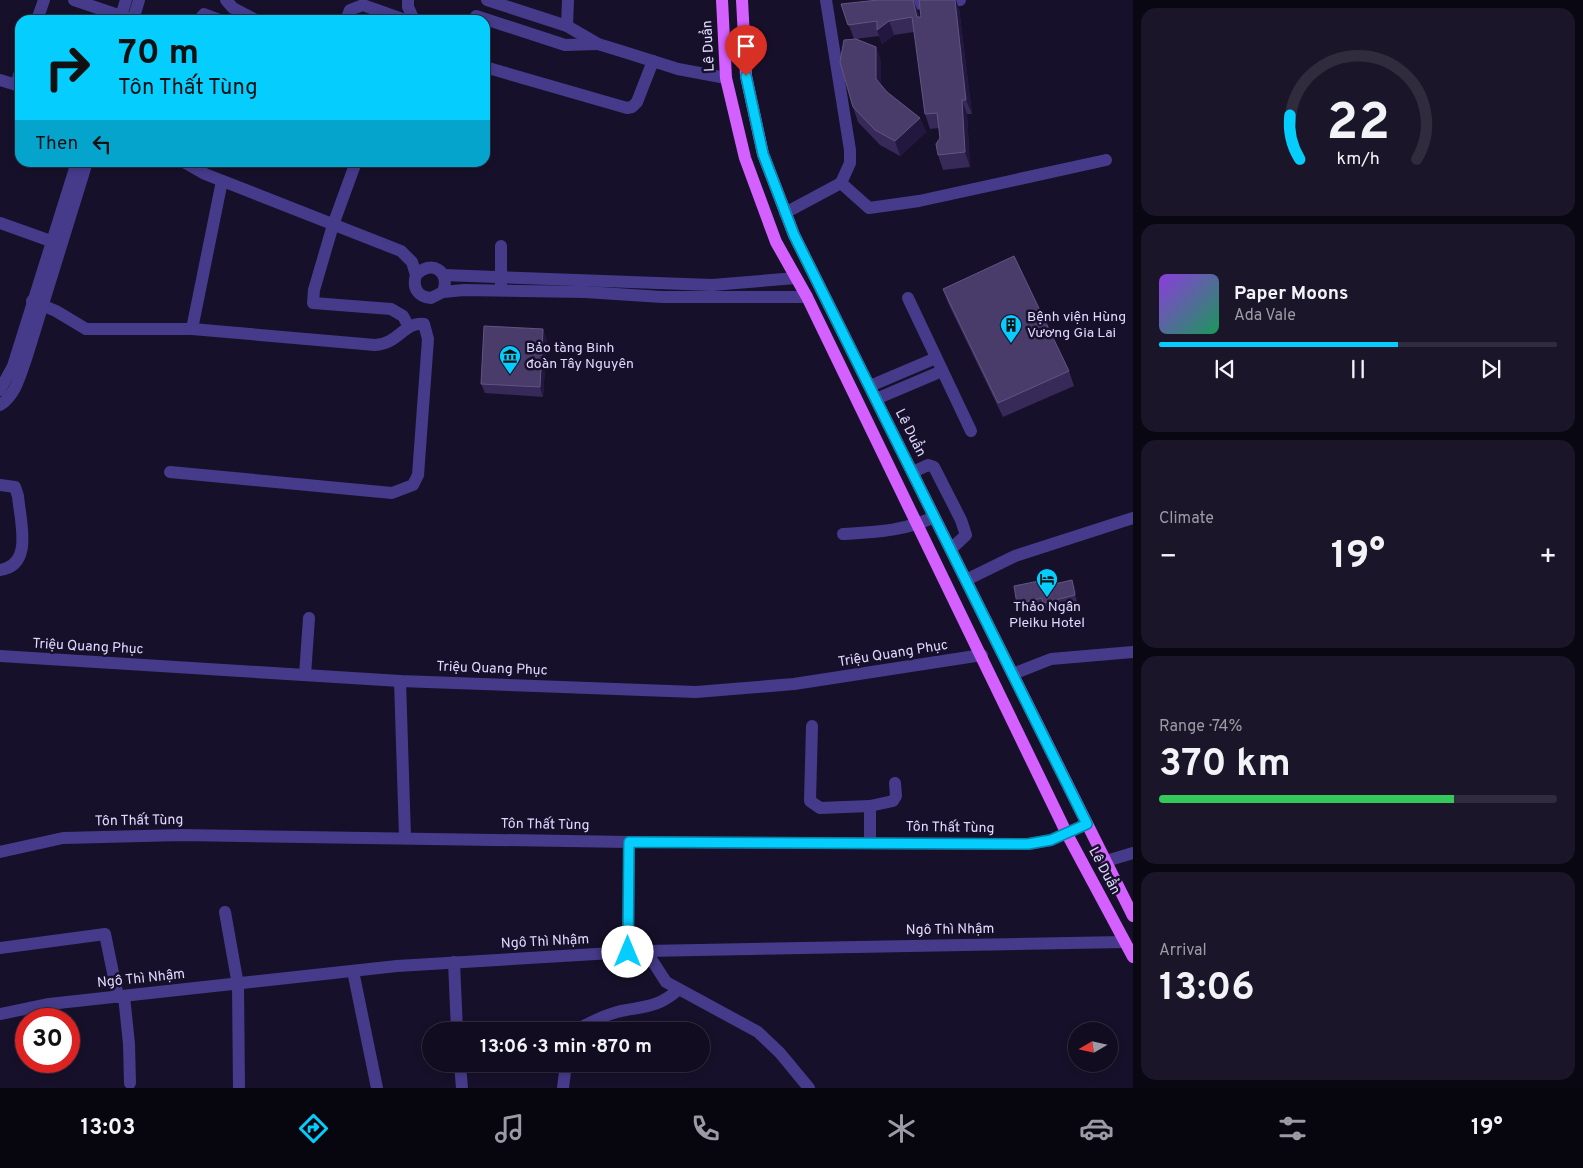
<!DOCTYPE html>
<html lang="en">
<head>
<meta charset="utf-8">
<style>
  :root { --surface:#110c20; --page:#1a1529; --text:#f1f3f6; --muted:#9c9ba5; --line:#302c3e; --accent:#05ceff }
  body { margin:0; font-family:Overpass,sans-serif; background:var(--page); color:var(--text); height:100vh; display:flex; flex-direction:column; font-size:19px; white-space:nowrap }
  * { box-sizing:border-box; margin:0 }
  p { font-size:16px; color:var(--muted) }
  .icon { flex:none; width:28px; height:28px; fill:none; stroke:currentColor; stroke-width:2; stroke-linecap:round; stroke-linejoin:round }
  .map { position:relative; flex:1; overflow:hidden }
  .panel { display:flex; flex-direction:column; gap:8px; padding:8px; background:#090712; width:450px }
  .panel>* { flex:none }
  .guide { position:absolute; left:15px; top:15px; width:475px; height:152px; border-radius:15px; box-shadow:0 2px 8px #0003,0 0 0 1px var(--line); background:#05ceff; color:#111; overflow:hidden }
  .needle { width:32px; rotate:261deg }
  .fabs { position:absolute; left:1068px; top:1022px; display:grid; gap:10px }
  .fabs a { display:grid; place-items:center; width:50px; height:50px; border-radius:50%; background:var(--surface); box-shadow:0 2px 8px #0003,0 0 0 1px var(--line); font-size:25px }
  .speed { position:absolute; left:15px; top:1008px; display:flex; gap:10px; font-size:25px; font-weight:700; text-align:center }
  .speed>* { display:grid; place-content:center; width:65px; height:65px; border-radius:50%; background:var(--surface); box-shadow:0 2px 8px #0003,0 0 0 1px var(--line); line-height:1 }
  .speed .limit { border:8px solid #d22; background:#fff; color:#111 }
  .pin { position:absolute; display:grid; place-items:center; width:42px; height:42px; color:#fff; margin:-51px -21px; border-radius:50% 50% 50% 0; rotate:-45deg; box-shadow:0 0 5px #0007 }
  .pin .icon { rotate:45deg }
  .me { position:absolute; width:55px; margin:-28px; rotate:0deg; stroke-linejoin:round; filter:drop-shadow(0 0 4px #0008) }
  .turn { display:flex; align-items:center; gap:18px; height:105px; padding:0 20px; font-size:22px }
  .turn .icon { width:65px; height:65px; stroke-width:2.5 }
  .turn b { display:block; font-size:35px; line-height:42px }
  .then { display:flex; align-items:center; height:48px; padding:0 20px; background:#0003; gap:10px; font-size:19px }
  .big { font-size:38px; font-weight:700; line-height:1.1 }
  .panel .tile { flex:1; display:flex; flex-direction:column; justify-content:center; gap:8px; min-width:0; padding:0 18px; border-radius:15px; background:var(--page) }
  .panel .dial { align-items:center; gap:0 }
  .dial svg { height:130px; overflow:visible; fill:none; stroke:var(--line); stroke-width:7; stroke-linecap:round; text-anchor:middle }
  .dial text { fill:var(--text); stroke:none }
  .song { display:flex; align-items:center; gap:15px }
  .cover { width:60px; height:60px; border-radius:8px; background:linear-gradient(135deg,hsl(270 70% 55%),hsl(150 70% 35%)) }
  .played { height:5px; border-radius:2px; background:linear-gradient(90deg,var(--accent) 60%,var(--line) 60%) }
  .keys { display:flex; justify-content:space-around; direction:ltr }
  .heat { display:flex; justify-content:space-between; align-items:center; font-size:28px; direction:ltr }
  .charge { height:8px; border-radius:4px; background:linear-gradient(90deg,#34c759 74%,var(--line) 0) }
  .trip { position:absolute; left:422px; top:1022px; width:288px; height:50px; border-radius:25px; background:var(--surface); box-shadow:0 2px 8px #0003,0 0 0 1px var(--line); font-weight:700; line-height:50px; text-align:center }
  .dock { display:flex; height:80px; justify-content:space-around; align-items:center; background:#07050d; color:var(--muted) }
  .dock .icon { width:35px; height:35px }
  .dock .on { color:var(--accent) }
  .dock b { font-size:22px; color:var(--text) }
  main { display:flex; flex:1; min-height:0 }
  .map>svg:first-child { display:block }
  .lines { fill:none; stroke-linecap:round; stroke-linejoin:round }
  .minor { stroke:#453b8a; stroke-width:12 }
  .major { stroke:#d360ff; stroke-width:12 }
  .wall { fill:#372958 }
  .shaded-wall { fill:#22173e }
  .building { fill:#493c6a; stroke:#615581 }
  .route-casing { stroke:#0386a6; stroke-width:12 }
  .route { stroke:#05ceff; stroke-width:9 }
  .labels { text-anchor:middle; dominant-baseline:central; stroke-width:5; stroke-linejoin:round; paint-order:stroke }
  .street-label { font-size:14px; fill:#e1d9ff; stroke:#17102a }
  .poi-label { font-size:14px; fill:#e1d9ff; stroke:#17102a; text-anchor:start }
</style>
</head>
<body>
<main>
<div class="map">
<svg width="1133" height="1088" viewBox="0 0 1133 1088">
  <rect width="100%" height="100%" fill="#17102a"/>
  <g class="lines">
    <g class="minor">
      <path d="M74,0l59,20"/>
      <path d="M226,0l7,8 23,12"/>
      <path d="M408,0v7l6,13"/>
      <path d="M487,0l80,26 31,18 23,7 57,18 48,9"/>
      <path d="M900,5l60,-5"/>
      <path d="M476,16l89,29 33,-1"/>
      <path d="M37,20l7,-20"/>
      <path d="M120,20l6,-20"/>
      <path d="M133,20l6,-20"/>
      <path d="M199,20l5,-6 16,6"/>
      <path d="M346,20l4,-10 13,-5 42,15"/>
      <path d="M567,26l1,-26"/>
      <path d="M485,67l142,41 5,-1 5,-5 16,-41"/>
      <path d="M0,80l20,6"/>
      <path d="M16,85l4,-13"/>
      <path d="M184,162l21,12 196,77 11,11 4,13"/>
      <path d="M356,162l-23,63 -19,65 -1,13 78,6 12,7 6,11"/>
      <path d="M841,183l28,25 50,-7 187,-41"/>
      <path d="M785,213l56,-30 9,-20v-13l-24,-150"/>
      <path d="M0,223l59,21"/>
      <path d="M501,246v40"/>
      <path d="M444,275l268,10 84,-7"/>
      <path d="M443,292c8,-21 -12,-33 -27,-17 -4,13 2,22 15,23l12,-6 21,-2 121,2 77,5h145"/>
      <path d="M908,298l63,133"/>
      <path d="M32,301l24,10 30,18h106l183,16c23,-1 30,-24 49,-21l4,15 -10,136 -5,10 -21,8 -222,-21"/>
      <path d="M192,329l30,-148"/>
      <path d="M870,386l66,-28"/>
      <path d="M0,390l13,-24 64,-204"/>
      <path d="M876,399l66,-28"/>
      <path d="M0,405c16,-10 20,-30 26,-46l61,-197"/>
      <path d="M913,472l15,-7 6,2 27,53 5,15 -15,14"/>
      <path d="M0,485l15,2 3,9c2,25 16,69 -18,74"/>
      <path d="M843,534c33,-2 62,-3 91,-17"/>
      <path d="M966,580l49,-24 118,-38"/>
      <path d="M0,656l400,25 296,11 98,-8 188,-29"/>
      <path d="M1013,674l38,-15 82,-7"/>
      <path d="M305,675l4,-57"/>
      <path d="M400,681l5,156"/>
      <path d="M812,726l-2,75 10,7 50,-2v36"/>
      <path d="M870,806l23,-5 3,-5 -1,-13"/>
      <path d="M0,852l63,-14 119,-3 447,7 400,2 22,-4 36,-16"/>
      <path d="M1106,861l27,-8"/>
      <path d="M225,912l13,73 1,103"/>
      <path d="M0,948l105,-14 13,63"/>
      <path d="M646,951l20,31 92,50 22,21 29,35"/>
      <path d="M628,952l1,-110"/>
      <path d="M454,962l3,69"/>
      <path d="M353,971l24,117"/>
      <path d="M124,996l5,48 1,39"/>
      <path d="M0,1014l49,-10 348,-38 249,-15 478,-9"/>
      <path d="M574,1031c13,-7 28,-15 43,-19 26,-6 39,-3 61,-22"/>
      <path d="M460,1064l2,24"/>
      <path d="M563,1088l3,-24"/>
    </g>
    <g class="major">
      <path d="M722,0l4,78 19,80 31,84 31,55 260,537 66,123"/>
      <path d="M742,0l4,76 17,78 31,81 339,681"/>
    </g>
  </g>
  <g class="wall">
    <path d="M841,4l77,7 1,6 40,-9 13,106h-5l3,53 -27,3 -5,-15 2,-17 -1,-10 -9,1 -5,-15 -11,-82 -20,3 -12,9 -3,-8 -23,3 20,8 5,15v23l6,7 33,26 6,14 -26,24 -20,-11 -22,-23 -5,-15 1,-68z"/>
    <path d="M943,289l126,82 5,15 -71,31 -55,-114z"/>
    <path d="M547,339l-4,58 -58,-4 -4,-9z"/>
    <path d="M1072,580l3,8 2,15 -31,7 -2,-4 -25,5 -2,-7 39,-21z"/>
  </g>
  <g class="shaded-wall">
    <path d="M913,0l5,11 4,21 -5,-15z"/>
    <path d="M955,0h1l3,8 13,106 -6,-14z"/>
    <path d="M889,21l5,14 -12,9 -5,-14z"/>
    <path d="M876,47l5,15v31l-5,-14z"/>
    <path d="M962,100l5,14 3,53 -5,-15z"/>
    <path d="M920,118l6,14 -26,24 -5,-15z"/>
    <path d="M543,329l4,10 -4,58 -3,-10z"/>
    <path d="M1072,580l3,8 2,15 -2,-8z"/>
  </g>
  <g class="building">
    <path d="M878,0h35l4,17h4l-2,-17h36l11,100h-4l3,52 -27,3 -2,-11 4,-6 -3,-25 -12,1 -13,-97 -23,4 -12,9v-9l-29,4 -7,-21z"/>
    <path d="M856,39l20,8v32l11,13 33,26 -25,23 -20,-11 -22,-23 -13,-45 4,-22z"/>
    <path d="M1014,256l55,115 -71,32 -55,-114z"/>
    <path d="M484,326l59,3 -3,58 -59,-3z"/>
    <path d="M1054,578l1,6 17,-4 3,15 -32,8 -1,-5 -25,6 -3,-18z"/>
  </g>
  <g class="lines">
    <g class="route-casing">
      <path id="route" d="M628,952l1,-110 399,2 23,-4 36,-16 -293,-589 -31,-81 -17,-78"/>
    </g>
    <use href="#route" class="route"/>
  </g>
  <defs>
    <g id="building-pin" transform="scale(1.125)"><path d="M0 17L-7.5 6A9.5 9.5 0 1 1 7.5 6Z" fill="#05ceff" stroke="#17102a"/><path d="M-4-6H4V6H1V3H-1V6H-4ZM-2.5-4.3h1.7v1.8h-1.7ZM.8-4.3h1.7v1.8H.8ZM-2.5-1h1.7V.8h-1.7ZM.8-1h1.7V.8H.8Z" fill="#111"/></g>
    <g id="museum-pin" transform="scale(1.125)"><path d="M0 17L-7.5 6A9.5 9.5 0 1 1 7.5 6Z" fill="#05ceff" stroke="#17102a"/><path d="M0-6L6-3V-2H-6V-3ZM-5-1h2V3h-2ZM-1-1h2V3h-2ZM3-1h2V3H3ZM-6 4H6V6H-6Z" fill="#111"/></g>
    <g id="hotel-pin" transform="scale(1.125)"><path d="M0 17L-7.5 6A9.5 9.5 0 1 1 7.5 6Z" fill="#05ceff" stroke="#17102a"/><path d="M-6-4.5h1.5V1H6V5H4.5V3h-9V5H-6ZM-4 0a1.8 1.8 0 1 1 3.6 0ZM.5 0V-2.5h3Q6-2.5 6 0Z" fill="#111"/></g>
  </defs>
  <g fill-rule="evenodd">
    <use href="#building-pin" x="1011" y="325"/>
    <use href="#museum-pin" x="510" y="356"/>
    <use href="#hotel-pin" x="1047" y="579"/>
  </g>
  <g class="labels">
    <g class="street-label">
      <text transform="translate(709 46) rotate(-93)">Lê Duẩn</text>
      <text transform="translate(910 433) rotate(63)">Lê Duẩn</text>
      <text transform="translate(88 647) rotate(3)">Triệu Quang Phục</text>
      <text transform="translate(893 654) rotate(-9)">Triệu Quang Phục</text>
      <text transform="translate(492 669) rotate(2)">Triệu Quang Phục</text>
      <text transform="translate(139 821) rotate(-1)">Tôn Thất Tùng</text>
      <text transform="translate(545 825) rotate(1)">Tôn Thất Tùng</text>
      <text transform="translate(950 828) rotate(1)">Tôn Thất Tùng</text>
      <text transform="translate(1104 871) rotate(62)">Lê Duẩn</text>
      <text transform="translate(950 930) rotate(-1)">Ngô Thì Nhậm</text>
      <text transform="translate(545 942) rotate(-3)">Ngô Thì Nhậm</text>
      <text transform="translate(141 979) rotate(-6)">Ngô Thì Nhậm</text>
    </g>
    <g class="poi-label">
      <text x="1027" y="317">Bệnh viện Hùng<tspan x="1027" dy="16">Vương Gia Lai</tspan></text>
      <text x="526" y="348">Bảo tàng Binh<tspan x="526" dy="16">đoàn Tây Nguyên</tspan></text>
      <text x="1047" y="607" text-anchor="middle">Thảo Ngân<tspan x="1047" dy="16">Pleiku Hotel</tspan></text>
    </g>
  </g>
</svg>
<div class="fabs">
<a><svg class="needle" viewBox="-14 -14 28 28"><path d="M0-13l5 13h-10z" fill="#e53935"/><path d="M0 13l5-13h-10z" fill="#9c9ba5"/></svg></a>
</div>
<div class="speed"><div class="limit">30</div></div>
<div class="pin" style="left:746px;top:76px;background:#d93025"><svg class="icon" aria-label="arrive" viewBox="0 0 24 24"><path d="M6 21V4h12l-3 4 3 4H6"/></svg></div>
<svg class="me" style="left:628px;top:952px" viewBox="-20 -20 40 40"><circle r="19" fill="#fff"/><path d="M0-13L10 11 0 6-10 11z" fill="#05ceff"/></svg>
<div class="trip">13:06 · 3 min · 870 m</div>
<div class="guide">
<div class="turn"><svg class="icon" aria-label="right" viewBox="0 0 24 24"><path d="M7 20v-9h11M14 6l5 5-5 5"/></svg><div><b>70 m</b>Tôn Thất Tùng</div></div>
<div class="then">Then<svg class="icon" aria-label="left" viewBox="0 0 24 24"><path d="M17 20v-9H6M10 6l-5 5 5 5"/></svg></div>
</div>
</div>
<section class="panel">
<div class="tile dial"><svg viewBox="0 0 100 80">
<path d="M14 69A42 42 0 1 1 86 69"/>
<path d="M14 69A42 42 0 0 1 8 42" stroke="#05ceff"/>
<text x="50" y="56" font-size="32" font-weight="700">22</text>
<text x="50" y="72" font-size="11">km/h</text>
</svg></div>
<div class="tile">
<div class="song"><i class="cover"></i><div><b>Paper Moons</b><p>Ada Vale</p></div></div>
<div class="played"></div>
<div class="keys"><svg class="icon" aria-label="previous" viewBox="0 0 24 24"><path d="M18 5L8 12l10 7zM5 5v14"/></svg><svg class="icon" aria-label="pause" viewBox="0 0 24 24"><path d="M8 5v14M16 5v14"/></svg><svg class="icon" aria-label="next" viewBox="0 0 24 24"><path d="M6 5l10 7-10 7zM19 5v14"/></svg></div>
</div>
<div class="tile"><p>Climate</p>
<div class="heat"><a>−</a><b class="big">19°</b><a>+</a></div>
</div>
<div class="tile"><p>Range · 74%</p><b class="big">370 km</b><div class="charge"></div></div>
<div class="tile"><p>Arrival</p><b class="big">13:06</b></div>
</section>
</main>
<nav class="dock">
<b>13:03</b>
<svg class="icon on" aria-label="directions" viewBox="0 0 24 24"><path d="M12 3l9 9-9 9-9-9zM9 14v-3h6M13 9l2 2-2 2"/></svg>
<svg class="icon" aria-label="music" viewBox="0 0 24 24"><path d="M9 18V5l10-2v13"/><circle cx="6" cy="18" r="3"/><circle cx="16" cy="16" r="3"/></svg>
<svg class="icon" aria-label="phone" viewBox="0 0 24 24"><path d="M5 4h4l2 5-3 2q2 4 5 5l2-3 5 2v4C11 20 4 13 5 4z"/></svg>
<svg class="icon" aria-label="climate" viewBox="0 0 24 24"><path d="M12 3v18M4 7l16 10M4 17L20 7"/></svg>
<svg class="icon" aria-label="car" viewBox="0 0 24 24"><path d="M5 17H2v-5l4-1 3-4h7l3 4 3 1v5h-3M9 17h6M6 11h13"/><circle cx="7" cy="17" r="2"/><circle cx="17" cy="17" r="2"/></svg>
<svg class="icon" aria-label="filters" viewBox="0 0 24 24"><path d="M4 7h16M4 17h16"/><circle cx="9" cy="7" r="2"/><circle cx="15" cy="17" r="2"/></svg>
<b>19°</b>
</nav>
</body>
</html>
